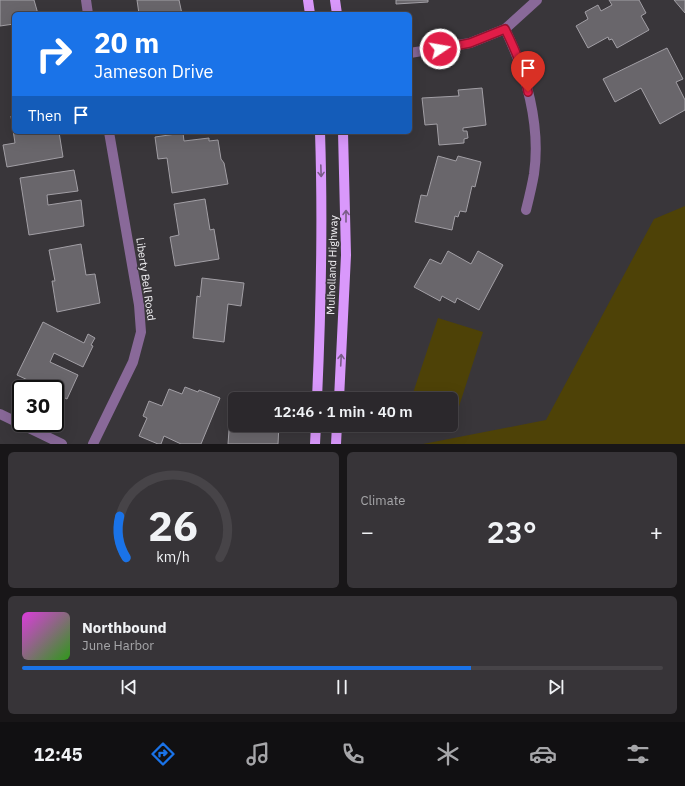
<!DOCTYPE html>
<html lang="en">
<head>
<meta charset="utf-8">
<style>
  :root { --surface:#2b282c; --page:#373438; --text:#f1f3f6; --muted:#a6a6a9; --line:#474448; --accent:#1a73e8 }
  body { margin:0; font-family:"IBM Plex Sans",sans-serif; background:var(--page); color:var(--text); height:100vh; display:flex; flex-direction:column; font-size:15px; white-space:nowrap }
  * { box-sizing:border-box; margin:0 }
  p { font-size:13px; color:var(--muted) }
  .icon { flex:none; width:22px; height:22px; fill:none; stroke:currentColor; stroke-width:2; stroke-linecap:round; stroke-linejoin:round }
  .map { position:relative; height:444px; overflow:hidden }
  .side { display:flex; flex-direction:column; gap:8px; padding:8px; background:#181618; flex:1 }
  .side>* { flex:none }
  .hud { position:absolute; left:12px; top:12px; width:400px; height:122px; border-radius:6px; box-shadow:0 4px 16px #0002,0 0 0 1px var(--line); background:#1a73e8; color:#fff; overflow:hidden }
  .speed { position:absolute; left:12px; top:380px; display:flex; gap:8px; font-size:20px; font-weight:700; text-align:center }
  .speed>* { display:grid; place-content:center; width:52px; height:52px; border-radius:50%; background:var(--surface); box-shadow:0 4px 16px #0002,0 0 0 1px var(--line); line-height:1 }
  .speed .limit { border:2px solid #111; border-radius:6px; background:#fff; color:#111 }
  .pin { position:absolute; display:grid; place-items:center; width:34px; height:34px; color:#fff; margin:-41px -17px; border-radius:50% 50% 50% 0; rotate:-45deg; box-shadow:0 0 4px #0007 }
  .pin .icon { rotate:45deg }
  .me { position:absolute; width:44px; margin:-22px; rotate:78deg; stroke-linejoin:round; filter:drop-shadow(0 0 3px #0008) }
  .turn { display:flex; align-items:center; gap:14px; height:84px; padding:0 16px; font-size:18px }
  .turn .icon { width:52px; height:52px; stroke-width:2.5 }
  .turn b { display:block; font-size:28px; line-height:34px }
  .then { display:flex; align-items:center; height:38px; padding:0 16px; background:#0003; gap:8px; font-size:15px }
  .big { font-size:30px; font-weight:600; line-height:1.1 }
  .side .widget { flex:1; display:flex; flex-direction:column; justify-content:center; gap:6px; min-width:0; padding:0 14px; border-radius:6px; background:var(--page) }
  .side .dial { align-items:center; gap:0 }
  .dial svg { height:104px; overflow:visible; fill:none; stroke:var(--line); stroke-width:7; stroke-linecap:round; text-anchor:middle }
  .dial text { fill:var(--text); stroke:none }
  .song { display:flex; align-items:center; gap:12px }
  .cover { width:48px; height:48px; border-radius:6px; background:linear-gradient(135deg,hsl(300 70% 55%),hsl(110 70% 35%)) }
  .played { height:4px; border-radius:2px; background:linear-gradient(90deg,var(--accent) 70%,var(--line) 70%) }
  .keys { display:flex; justify-content:space-around; direction:ltr }
  .heat { display:flex; justify-content:space-between; align-items:center; font-size:22px; direction:ltr }
  .side .tiles { flex:1; display:grid; gap:8px; grid-template-columns:1fr 1fr }
  .widget:last-child { grid-column:span 2 }
  .trip { position:absolute; left:228px; top:392px; width:230px; height:40px; border-radius:6px; background:var(--surface); box-shadow:0 4px 16px #0002,0 0 0 1px var(--line); font-weight:600; line-height:40px; text-align:center }
  .tab-bar { display:flex; height:64px; justify-content:space-around; align-items:center; background:#111012; color:var(--muted) }
  .tab-bar .icon { width:28px; height:28px }
  .tab-bar .active { color:var(--accent) }
  .tab-bar b { font-size:18px; color:var(--text) }
  .map>svg:first-child { display:block }
  .green { fill:#4e4207 }
  .building { fill:#69666b; stroke:#a29fa5 }
  .lines { fill:none; stroke-linecap:round; stroke-linejoin:round }
  .minor { stroke:#896999; stroke-width:10 }
  .major { stroke:#d998fb; stroke-width:10 }
  .oneway { stroke:#795d87 }
  .route-casing { stroke:#92132f; stroke-width:10 }
  .route { stroke:#e11d48; stroke-width:7 }
  .labels { text-anchor:middle; dominant-baseline:central; stroke-width:3; stroke-linejoin:round; paint-order:stroke }
  .street-label { font-size:11px; fill:#f5f4f7; stroke:#39363a }
</style>
</head>
<body>
<div class="map">
<svg width="685" height="444" viewBox="0 0 685 444">
  <rect width="100%" height="100%" fill="#39363a"/>
  <g class="green">
    <path d="M685,206v238h-262l123,-24 108,-201z"/>
    <path d="M438,318l45,14 -30,93h-2v-26h-40z"/>
  </g>
  <g class="building">
    <path d="M0,0h34l4,14h-24v10l-14,2z"/>
    <path d="M137,0h42l3,14h-43z"/>
    <path d="M396,0h32v2l-32,2z"/>
    <path d="M609,0h30l7,13 -5,3 8,14 -32,18 -5,-9 -3,1 -1,-3 -20,11 -12,-22 12,-7 -3,-7 13,-7 3,6 11,-6z"/>
    <path d="M674,0h11v13z"/>
    <path d="M667,48l16,31 -7,3 9,18v10l-25,14 -19,-36 -26,14 -12,-23z"/>
    <path d="M482,88l4,37 -23,3v3h4l1,7 -4,1v4l-25,2 -2,-21 -12,1 -3,-27 37,-2 -1,-6z"/>
    <path d="M11,116h3v16h45l4,25 -56,10 -4,-22 12,-2z"/>
    <path d="M183,133l1,8 25,-3v3l9,-1 3,19 3,4 4,21 -56,9 -5,-35 -9,1 -3,-22z"/>
    <path d="M438,156l18,5 2,-5 23,6 -6,25 -3,-1 -6,26 -6,-1 -2,6 -3,-1 -3,14 -37,-8 6,-27 6,1z"/>
    <path d="M74,170l4,21 -31,4 1,10 33,-5 3,26 -55,9 -9,-57z"/>
    <path d="M205,199l5,31 4,-1 5,30 -44,7 -5,-29 9,-2 -5,-31z"/>
    <path d="M81,244l5,31 9,-1 5,29 -43,9 -5,-31h3l-6,-31z"/>
    <path d="M448,251l23,13 7,-13 25,14 -24,45 -22,-12 -2,5 -13,-7 -2,5 -26,-14 16,-28 11,5z"/>
    <path d="M202,278l42,5 -3,23 -13,-2 -4,38 -31,-4 4,-42 3,1z"/>
    <path d="M43,322l41,21 4,-9 7,4 -4,7 2,1 -10,21 -29,-14 -4,9 28,13 -11,24 -12,-6v-4h-8l-30,-14z"/>
    <path d="M185,387l13,5 1,-2 21,8 -19,46h-20l-17,-8 -3,8h-3l-19,-8 8,-18 -4,-2 6,-15 13,5 7,-17 13,5z"/>
    <path d="M230,416h5v9h44l-1,19h-50z"/>
  </g>
  <g class="lines">
    <g class="minor">
      <path d="M86,0l2,14"/>
      <path d="M505,29c21,43 36,96 29,145 -2,12 -5,24 -8,36"/>
      <path d="M410,53l60,-10 35,-14 32,-29"/>
      <path d="M0,414l62,30"/>
      <path d="M93,444l40,-82 8,-30 -2,-27 -30,-173"/>
    </g>
    <g class="major">
      <path d="M308,0l2,14"/>
      <path d="M335,0l2,14"/>
      <path d="M317,399c4,-89 6,-178 3,-267"/>
      <path d="M339,399l7,-144 -3,-123"/>
      <path d="M315,444l1,-19"/>
      <path d="M336,444l1,-19"/>
    </g>
  </g>
  <defs><path id="oneway-shaft" d="M-6 0H5M1.5-3L5.5 0L1.5 3" fill="none" stroke-width="1.6" stroke-linecap="round" stroke-linejoin="round"/></defs>
  <g class="oneway">
    <use href="#oneway-shaft" transform="translate(321 171) rotate(88)"/>
    <use href="#oneway-shaft" transform="translate(346 216) rotate(-90)"/>
    <use href="#oneway-shaft" transform="translate(341 360) rotate(-87)"/>
  </g>
  <g class="lines">
    <g class="route-casing">
      <path id="route" d="M440,49l30,-6 35,-14c10,20 19,40 23,63"/>
    </g>
    <use href="#route" class="route"/>
  </g>
  <g class="labels">
    <g class="street-label">
      <text transform="translate(332 265) rotate(-88)">Mulholland Highway</text>
      <text transform="translate(146 279) rotate(82)">Liberty Bell Road</text>
    </g>
  </g>
</svg>
<div class="speed"><div class="limit">30</div></div>
<div class="pin" style="left:528px;top:92px;background:#d93025"><svg class="icon" aria-label="arrive" viewBox="0 0 24 24"><path d="M6 21V4h12l-3 4 3 4H6"/></svg></div>
<svg class="me" style="left:440px;top:49px" viewBox="-20 -20 40 40"><circle r="17" fill="#e11d48" stroke="#fff" stroke-width="3"/><path d="M0-11L8 9 0 5-8 9z" fill="#fff"/></svg>
<div class="trip">12:46 · 1 min · 40 m</div>
<div class="hud">
<div class="turn"><svg class="icon" aria-label="right" viewBox="0 0 24 24"><path d="M7 20v-9h11M14 6l5 5-5 5"/></svg><div><b>20 m</b>Jameson Drive</div></div>
<div class="then">Then<svg class="icon" aria-label="arrive" viewBox="0 0 24 24"><path d="M6 21V4h12l-3 4 3 4H6"/></svg></div>
</div>
</div>
<section class="side">
<div class="tiles">
<div class="widget dial"><svg viewBox="0 0 100 80">
<path d="M14 69A42 42 0 1 1 86 69"/>
<path d="M14 69A42 42 0 0 1 9 37" stroke="#1a73e8"/>
<text x="50" y="56" font-size="32" font-weight="700">26</text>
<text x="50" y="72" font-size="11">km/h</text>
</svg></div>
<div class="widget"><p>Climate</p>
<div class="heat"><a>−</a><b class="big">23°</b><a>+</a></div>
</div>
<div class="widget">
<div class="song"><i class="cover"></i><div><b>Northbound</b><p>June Harbor</p></div></div>
<div class="played"></div>
<div class="keys"><svg class="icon" aria-label="previous" viewBox="0 0 24 24"><path d="M18 5L8 12l10 7zM5 5v14"/></svg><svg class="icon" aria-label="pause" viewBox="0 0 24 24"><path d="M8 5v14M16 5v14"/></svg><svg class="icon" aria-label="next" viewBox="0 0 24 24"><path d="M6 5l10 7-10 7zM19 5v14"/></svg></div>
</div>
</div>
</section>
<nav class="tab-bar">
<b>12:45</b>
<svg class="icon active" aria-label="directions" viewBox="0 0 24 24"><path d="M12 3l9 9-9 9-9-9zM9 14v-3h6M13 9l2 2-2 2"/></svg>
<svg class="icon" aria-label="music" viewBox="0 0 24 24"><path d="M9 18V5l10-2v13"/><circle cx="6" cy="18" r="3"/><circle cx="16" cy="16" r="3"/></svg>
<svg class="icon" aria-label="phone" viewBox="0 0 24 24"><path d="M5 4h4l2 5-3 2q2 4 5 5l2-3 5 2v4C11 20 4 13 5 4z"/></svg>
<svg class="icon" aria-label="climate" viewBox="0 0 24 24"><path d="M12 3v18M4 7l16 10M4 17L20 7"/></svg>
<svg class="icon" aria-label="car" viewBox="0 0 24 24"><path d="M5 17H2v-5l4-1 3-4h7l3 4 3 1v5h-3M9 17h6M6 11h13"/><circle cx="7" cy="17" r="2"/><circle cx="17" cy="17" r="2"/></svg>
<svg class="icon" aria-label="filters" viewBox="0 0 24 24"><path d="M4 7h16M4 17h16"/><circle cx="9" cy="7" r="2"/><circle cx="15" cy="17" r="2"/></svg>
</nav>
</body>
</html>
